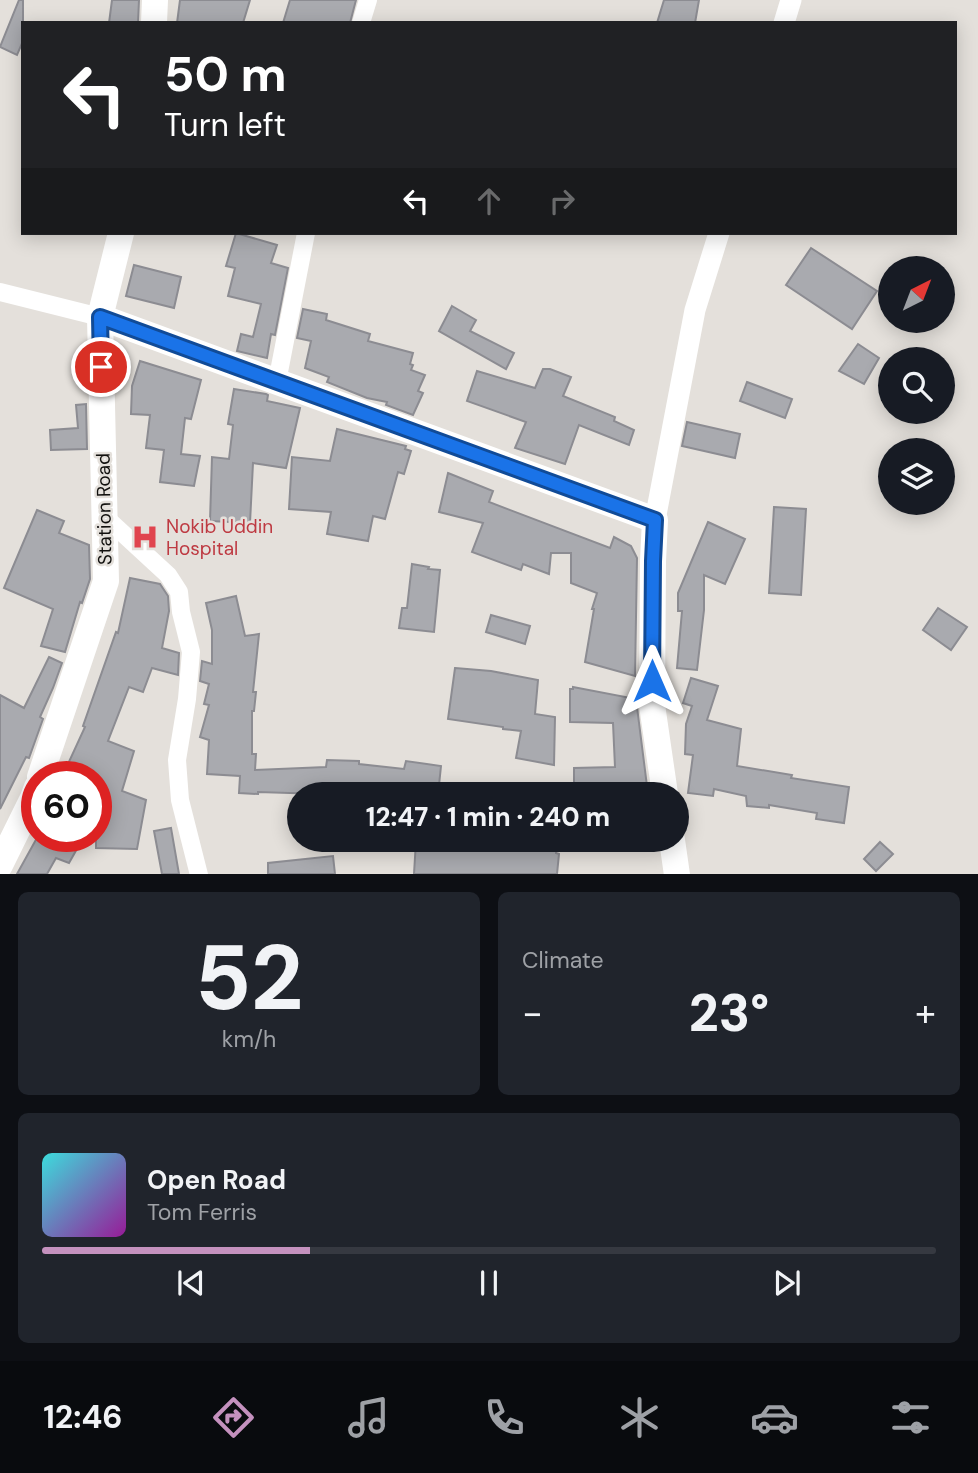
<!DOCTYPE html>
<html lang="en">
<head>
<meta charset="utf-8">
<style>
  :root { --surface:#171b24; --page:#20242c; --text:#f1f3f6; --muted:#9ea1a6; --line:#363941; --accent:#c491be }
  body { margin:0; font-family:"DM Sans",sans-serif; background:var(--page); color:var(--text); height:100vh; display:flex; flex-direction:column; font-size:26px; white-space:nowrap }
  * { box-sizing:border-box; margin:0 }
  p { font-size:23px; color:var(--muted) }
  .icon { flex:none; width:38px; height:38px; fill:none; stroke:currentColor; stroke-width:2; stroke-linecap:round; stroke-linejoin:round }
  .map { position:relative; height:874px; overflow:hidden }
  .panel { display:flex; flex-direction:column; gap:18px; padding:18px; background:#0d0f14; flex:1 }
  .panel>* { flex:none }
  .banner { position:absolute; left:21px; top:21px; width:936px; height:214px; border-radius:0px; box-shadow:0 4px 18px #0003; background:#202124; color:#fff; overflow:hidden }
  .needle { width:46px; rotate:42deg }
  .buttons { position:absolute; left:878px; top:256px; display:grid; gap:14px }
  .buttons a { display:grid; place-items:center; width:77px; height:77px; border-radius:50%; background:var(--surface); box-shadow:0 4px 18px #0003; font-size:35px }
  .speed { position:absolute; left:21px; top:761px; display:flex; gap:14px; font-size:35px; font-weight:700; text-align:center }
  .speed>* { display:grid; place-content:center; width:91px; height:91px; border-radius:50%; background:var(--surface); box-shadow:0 4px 18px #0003; line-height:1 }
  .speed .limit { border:10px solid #d22; background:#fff; color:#111 }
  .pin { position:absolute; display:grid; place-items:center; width:60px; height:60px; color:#fff; margin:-30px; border:4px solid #fff; border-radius:50%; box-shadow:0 2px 7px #0007 }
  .me { position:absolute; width:77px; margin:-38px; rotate:0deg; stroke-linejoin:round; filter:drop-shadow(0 0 5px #0008) }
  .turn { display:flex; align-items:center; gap:24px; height:147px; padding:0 28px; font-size:32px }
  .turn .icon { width:91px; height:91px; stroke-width:2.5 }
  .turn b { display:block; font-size:49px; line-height:60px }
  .lanes { display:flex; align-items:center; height:66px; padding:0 28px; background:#0003; justify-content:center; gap:35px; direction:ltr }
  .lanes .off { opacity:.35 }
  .big { font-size:52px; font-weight:800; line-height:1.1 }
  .panel .widget { flex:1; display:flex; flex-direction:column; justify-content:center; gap:10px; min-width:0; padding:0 24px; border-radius:10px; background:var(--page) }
  .panel .dial { align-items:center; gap:0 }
  .dial b { font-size:91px; line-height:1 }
  .song { display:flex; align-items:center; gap:21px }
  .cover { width:84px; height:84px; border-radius:10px; background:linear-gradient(135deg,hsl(180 70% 55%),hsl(300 70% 35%)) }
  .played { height:7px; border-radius:4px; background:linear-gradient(90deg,var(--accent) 30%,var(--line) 30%) }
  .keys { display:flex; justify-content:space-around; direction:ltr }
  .heat { display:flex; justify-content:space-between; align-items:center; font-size:38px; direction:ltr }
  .panel .tiles { flex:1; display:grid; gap:18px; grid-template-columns:1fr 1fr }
  .widget:last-child { grid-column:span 2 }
  .trip { position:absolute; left:287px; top:782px; width:402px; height:70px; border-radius:35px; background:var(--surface); box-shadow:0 4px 18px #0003; font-weight:800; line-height:70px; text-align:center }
  .dock { display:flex; height:112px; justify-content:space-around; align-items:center; background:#090b0e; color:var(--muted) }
  .dock .icon { width:49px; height:49px }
  .dock .on { color:var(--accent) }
  .dock b { font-size:32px; color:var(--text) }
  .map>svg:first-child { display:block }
  .building { fill:#a9aaaf; stroke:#8c8c92; stroke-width:2 }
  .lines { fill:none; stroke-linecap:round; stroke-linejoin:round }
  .minor { stroke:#fff; stroke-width:18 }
  .tertiary { stroke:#fff; stroke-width:21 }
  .primary { stroke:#fff; stroke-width:26 }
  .route-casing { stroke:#114b97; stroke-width:18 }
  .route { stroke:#1a73e8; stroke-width:12 }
  .labels { text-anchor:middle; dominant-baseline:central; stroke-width:5; stroke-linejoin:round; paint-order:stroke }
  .street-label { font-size:19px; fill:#11100e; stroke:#e4e0db }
  .health-label { font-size:19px; fill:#be3a42; stroke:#e4e0db; text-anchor:start }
</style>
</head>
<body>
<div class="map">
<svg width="978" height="875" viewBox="0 0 978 875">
  <rect width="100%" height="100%" fill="#e4e0db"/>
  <g class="building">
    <path d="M19,0h4v41l-6,14 -17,-8z"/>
    <path d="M112,0h27l-1,23h-29z"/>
    <path d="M180,0h70l-7,23h-66z"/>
    <path d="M290,0h66l-6,23h-67z"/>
    <path d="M664,0h35l-4,23h-38z"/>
    <path d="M236,233l41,12 -6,18 17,5 -13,67 -4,-1 -4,24 -30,-7 4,-17 12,3 8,-33 -33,-8 7,-28 -9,-2z"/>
    <path d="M811,248l66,43 -25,38 -66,-44z"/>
    <path d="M134,265l47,12 -7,31 -48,-12z"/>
    <path d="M452,306l24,14 -6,11 44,22 -8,16 -67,-38z"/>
    <path d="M303,309l24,5 -1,6 44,14 -2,7 45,12 -3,11 3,1 -2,5 14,5 -7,16 5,2 -10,22 -27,-10 1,-3 -20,-4 -40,-16 2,-5 -24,-9 6,-27 -14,-3z"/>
    <path d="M858,344l21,14 -15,26 -25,-13z"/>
    <path d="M140,361l61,19 -10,39 -6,-1 -4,36 19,2 -6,30 -34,-4 4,-32 -18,-2 4,-33 -19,-1 1,-28z"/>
    <path d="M543,369h7l21,8 -8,19 52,21 -1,4 20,9 -5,15 -50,-20 -14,39 -50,-16 11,-26 -59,-21 10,-30 58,17z"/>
    <path d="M747,382l45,17 -7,19 -45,-17z"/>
    <path d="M234,389l32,5 2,1 -1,6 33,7 -14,60 -33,-5 -3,60 -40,-2 2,-64 17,2 4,-34 -5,-1z"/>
    <path d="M86,404l1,45 -36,1 -1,-20 28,-2 -2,-23z"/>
    <path d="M687,422l53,12 -5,24 -53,-12z"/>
    <path d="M337,429l69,17 -1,3 6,2 -7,23 -6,-2 -13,47 -12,-3 -5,25 -41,-7 4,-22 -42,-3 3,-52 38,4z"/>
    <path d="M448,473l45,18 -4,11 121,46 4,-11 17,9 6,12 -2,118 -50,-14 9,-53h-2l5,-16 -26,-10v-30h-20l-2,21 -26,-10 -2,6 -49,-18 11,-29 -44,-11z"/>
    <path d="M774,507l32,2 -5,86 -32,-2z"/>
    <path d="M37,510l27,11 -5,12 30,12 1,34 -8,24 -2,-1 -15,50 -24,-6 12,-37 -49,-21z"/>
    <path d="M708,522l37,17 -20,45 -21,-9v35l-7,60 -20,-2 5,-57h-4v-18z"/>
    <path d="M412,564l17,3 -1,2 12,1 -6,62 -35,-4 3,-20h5z"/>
    <path d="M130,578l30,6 8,12 1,15 -7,37 17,5 -1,22 -26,-7 -9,24 -14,-5 -21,54 26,10 -12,40 24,9 -9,49 -41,-1v-71h-34l23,-50 -2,-1 33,-94 2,1z"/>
    <path d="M236,596l9,40 14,-2 -6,58h3l-2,19h-2v43h4l-1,16 71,-3 1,-7 32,1v3l45,5 2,-8 35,5 -2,19h-4l-2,9h-61l1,-3 -52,-2v5l-63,-2v2l-19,-1 1,-17 -33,-2 2,-34 -9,-3 9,-32 -5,-1 5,-20 -9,-3 2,-20 10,3v-34l-6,-27z"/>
    <path d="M938,608l29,19 -16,23 -28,-20z"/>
    <path d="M491,615l39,11 -5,18 -39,-12z"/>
    <path d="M49,657l13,6 -9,25 -13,29 3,2 -14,39 -3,-1 -26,52v-114l24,13z"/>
    <path d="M455,668l36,3 47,9 -3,34 20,3 -1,48 -38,-7 5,-27 -18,-2v-2l-55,-8z"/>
    <path d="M691,678l27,8 -11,34 34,9 -4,37 55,9 -1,3 58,9 -5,36 -28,-4 1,-6 -48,-8v3l-22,-2 -1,-10 -32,-7 -1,7 -25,-3 5,-38 -8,-1 1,-30 6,-18 -9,-3z"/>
    <path d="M573,687l63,12 12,95h-74v-26l41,-1 -2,-44 -43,-1v-33h3z"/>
    <path d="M171,828l8,46h-17l-8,-43z"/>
    <path d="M38,836h22l18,11 -9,16 -13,-5 -9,16h-30z"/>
    <path d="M453,840h104l-1,13 3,1 -2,20h-143l2,-33 36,3z"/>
    <path d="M880,842l13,12 -17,17 -12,-12z"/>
    <path d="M333,856l2,18h-67v-11z"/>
  </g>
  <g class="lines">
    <g class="minor">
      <path d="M361,23l7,-23"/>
      <path d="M0,292l100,25"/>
      <path d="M277,382l29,-149"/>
      <path d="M104,516l64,59 11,17 2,20 10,40 -4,47 -10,61 3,40 19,75"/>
    </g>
    <g class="tertiary">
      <path d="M784,23l7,-23"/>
      <path d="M655,520l40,-210 24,-77"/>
    </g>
    <g class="primary">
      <path d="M154,23l1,-23"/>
      <path d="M100,317l555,203 -2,41 -1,144 13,89"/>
      <path d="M40,777l66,-196 -6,-264 21,-84"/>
      <path d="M672,840l5,35"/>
      <path d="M0,865l33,-67 4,-11"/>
    </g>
  </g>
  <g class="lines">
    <g class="route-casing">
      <path id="route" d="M101,367l-1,-50 555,203 -2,41 -1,120"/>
    </g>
    <use href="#route" class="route"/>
  </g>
  <defs>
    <g id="hospital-bare" transform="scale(2.1)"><path d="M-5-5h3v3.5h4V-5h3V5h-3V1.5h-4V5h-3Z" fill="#e0444e" stroke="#e4e0db" stroke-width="2.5" paint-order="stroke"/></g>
  </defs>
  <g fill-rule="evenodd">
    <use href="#hospital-bare" x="145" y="537"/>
  </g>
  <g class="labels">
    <g class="street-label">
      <text transform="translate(104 509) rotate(-91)">Station Road</text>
    </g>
    <g class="health-label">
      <text x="166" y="526">Nokib Uddin<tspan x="166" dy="22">Hospital</tspan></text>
    </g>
  </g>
</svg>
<div class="buttons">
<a><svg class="needle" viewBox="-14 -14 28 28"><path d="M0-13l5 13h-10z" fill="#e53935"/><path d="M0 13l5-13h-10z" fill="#9ea1a6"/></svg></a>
<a><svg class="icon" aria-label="search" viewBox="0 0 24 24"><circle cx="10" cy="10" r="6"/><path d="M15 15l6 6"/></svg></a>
<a><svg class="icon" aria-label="layers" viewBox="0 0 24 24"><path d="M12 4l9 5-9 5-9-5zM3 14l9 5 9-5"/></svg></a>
</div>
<div class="speed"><div class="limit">60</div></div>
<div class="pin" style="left:101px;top:367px;background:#d93025"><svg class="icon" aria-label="arrive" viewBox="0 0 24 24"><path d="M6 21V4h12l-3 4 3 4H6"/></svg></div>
<svg class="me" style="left:652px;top:681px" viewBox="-20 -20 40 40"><path d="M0-17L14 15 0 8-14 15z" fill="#1a73e8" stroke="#fff" stroke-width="4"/></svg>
<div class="trip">12:47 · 1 min · 240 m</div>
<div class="banner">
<div class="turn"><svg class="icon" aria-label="left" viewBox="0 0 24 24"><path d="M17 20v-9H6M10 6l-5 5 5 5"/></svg><div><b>50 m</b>Turn left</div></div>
<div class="lanes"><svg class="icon" aria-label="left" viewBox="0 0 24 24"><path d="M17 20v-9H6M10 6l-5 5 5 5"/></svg><svg class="icon off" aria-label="ahead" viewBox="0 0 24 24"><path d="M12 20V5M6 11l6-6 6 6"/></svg><svg class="icon off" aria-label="right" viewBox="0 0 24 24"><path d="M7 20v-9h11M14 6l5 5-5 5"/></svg></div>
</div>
</div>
<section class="panel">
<div class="tiles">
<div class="widget dial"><b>52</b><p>km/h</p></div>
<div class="widget"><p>Climate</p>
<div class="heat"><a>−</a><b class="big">23°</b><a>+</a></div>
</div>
<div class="widget">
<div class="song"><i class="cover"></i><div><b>Open Road</b><p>Tom Ferris</p></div></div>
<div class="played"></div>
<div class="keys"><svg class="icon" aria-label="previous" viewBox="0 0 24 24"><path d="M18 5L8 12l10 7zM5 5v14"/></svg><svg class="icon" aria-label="pause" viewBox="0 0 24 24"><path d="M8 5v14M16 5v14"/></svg><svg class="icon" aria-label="next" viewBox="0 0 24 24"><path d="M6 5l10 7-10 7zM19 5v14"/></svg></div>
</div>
</div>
</section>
<nav class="dock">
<b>12:46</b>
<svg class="icon on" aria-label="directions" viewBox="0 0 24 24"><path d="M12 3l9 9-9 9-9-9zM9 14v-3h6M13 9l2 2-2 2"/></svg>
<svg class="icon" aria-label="music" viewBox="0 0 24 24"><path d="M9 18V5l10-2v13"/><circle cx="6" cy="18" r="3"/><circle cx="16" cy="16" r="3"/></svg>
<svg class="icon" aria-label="phone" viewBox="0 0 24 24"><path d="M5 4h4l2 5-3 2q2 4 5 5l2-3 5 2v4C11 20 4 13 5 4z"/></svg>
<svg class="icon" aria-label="climate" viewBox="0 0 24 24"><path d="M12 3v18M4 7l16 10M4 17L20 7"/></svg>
<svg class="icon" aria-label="car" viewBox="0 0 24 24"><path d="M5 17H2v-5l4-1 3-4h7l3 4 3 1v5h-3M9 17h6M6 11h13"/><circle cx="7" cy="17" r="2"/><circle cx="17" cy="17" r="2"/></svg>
<svg class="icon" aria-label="filters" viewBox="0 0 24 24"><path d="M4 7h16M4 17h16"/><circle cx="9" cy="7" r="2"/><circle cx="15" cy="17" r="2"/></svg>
</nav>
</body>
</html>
